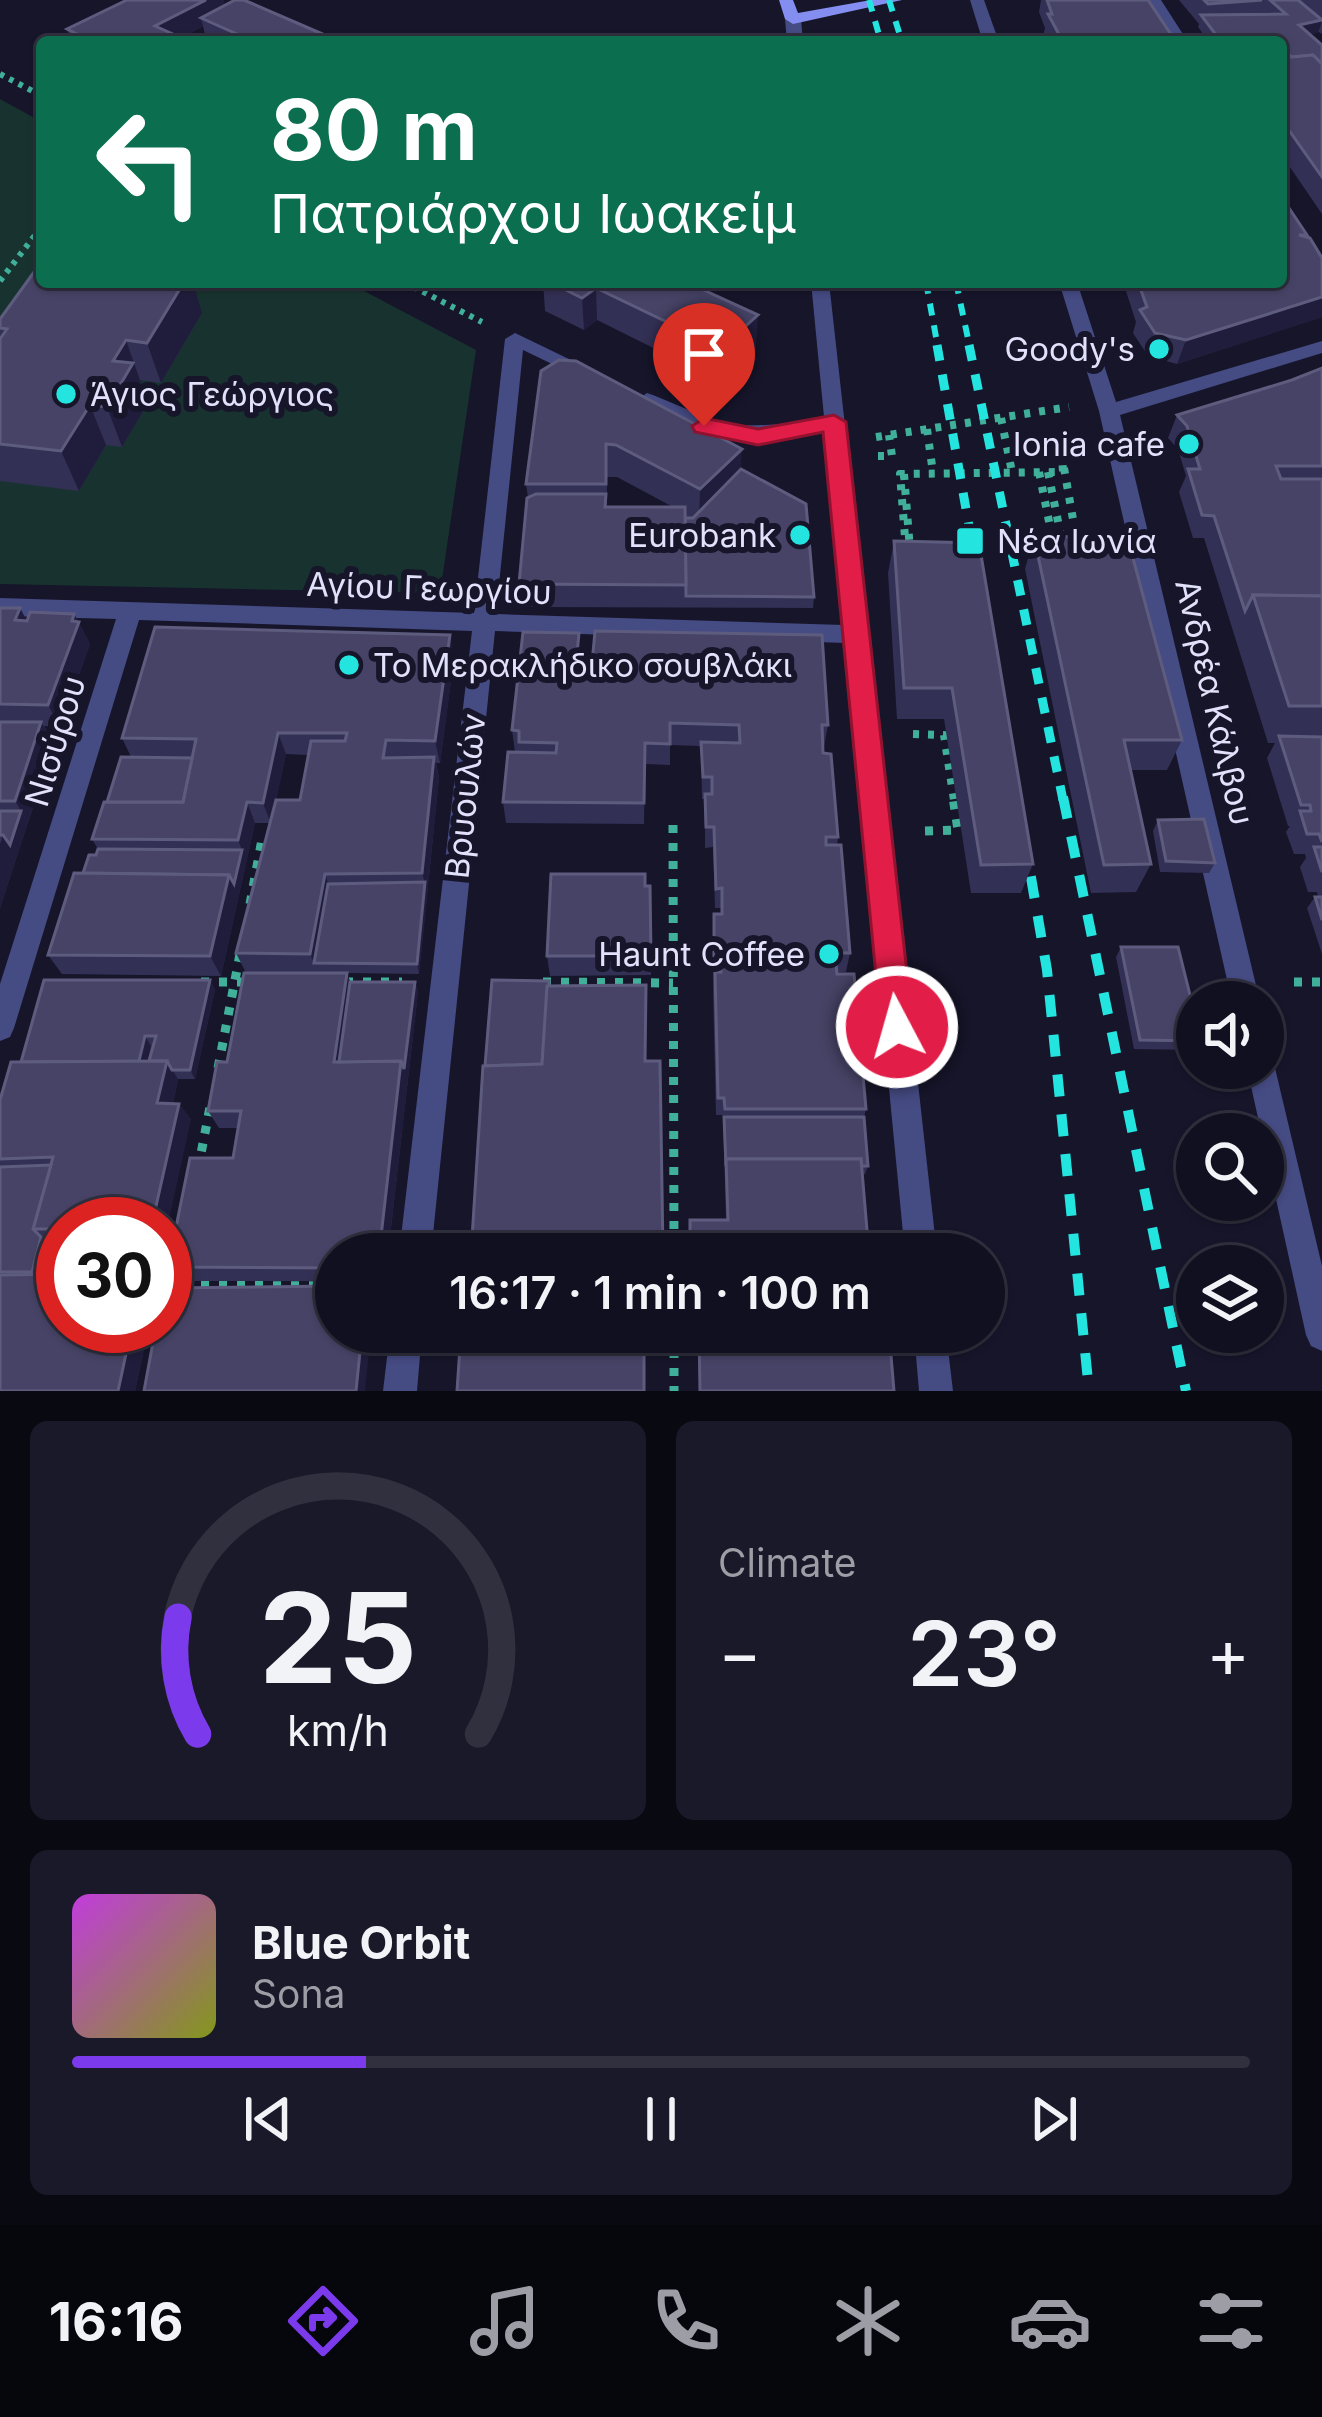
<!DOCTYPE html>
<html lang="en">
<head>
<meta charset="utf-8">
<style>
  :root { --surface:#101020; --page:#191929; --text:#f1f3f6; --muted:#9c9da5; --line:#30303e; --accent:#7c3aed }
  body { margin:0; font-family:Inter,sans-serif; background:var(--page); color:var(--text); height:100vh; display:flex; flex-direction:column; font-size:45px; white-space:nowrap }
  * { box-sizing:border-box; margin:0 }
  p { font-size:39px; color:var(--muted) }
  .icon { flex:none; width:66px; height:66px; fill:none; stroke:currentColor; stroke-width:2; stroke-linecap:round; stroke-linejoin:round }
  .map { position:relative; height:1391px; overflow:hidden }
  .drawer { display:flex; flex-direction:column; gap:30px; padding:30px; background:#090912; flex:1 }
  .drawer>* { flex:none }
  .banner { position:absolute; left:36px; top:36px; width:1251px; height:252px; border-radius:12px; box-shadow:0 3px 9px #0004,0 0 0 3px var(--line); background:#0b6e4f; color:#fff; overflow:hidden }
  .fabs { position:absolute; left:1176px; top:981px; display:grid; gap:24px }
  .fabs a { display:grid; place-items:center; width:108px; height:108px; border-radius:50%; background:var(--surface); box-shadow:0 3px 9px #0004,0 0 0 3px var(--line); font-size:60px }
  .speed { position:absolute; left:36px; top:1197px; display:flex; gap:24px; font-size:60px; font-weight:700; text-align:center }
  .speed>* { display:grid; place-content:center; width:156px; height:156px; border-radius:50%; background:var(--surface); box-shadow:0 3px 9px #0004,0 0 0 3px var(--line); line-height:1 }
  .speed .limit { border:18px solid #d22; background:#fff; color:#111 }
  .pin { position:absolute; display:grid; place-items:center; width:102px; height:102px; color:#fff; margin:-123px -51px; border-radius:50% 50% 50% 0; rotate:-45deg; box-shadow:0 0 12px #0007 }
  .pin .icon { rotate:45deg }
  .me { position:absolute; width:132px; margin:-66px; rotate:354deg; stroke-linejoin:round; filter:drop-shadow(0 0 9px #0008) }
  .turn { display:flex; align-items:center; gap:42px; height:252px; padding:0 36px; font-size:54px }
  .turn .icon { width:156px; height:156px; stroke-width:2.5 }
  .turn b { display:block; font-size:84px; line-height:102px }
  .big { font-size:90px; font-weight:600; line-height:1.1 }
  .drawer .card { flex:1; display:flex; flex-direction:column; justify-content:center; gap:18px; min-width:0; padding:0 42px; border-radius:18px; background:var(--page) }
  .drawer .dial { align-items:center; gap:0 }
  .dial svg { height:312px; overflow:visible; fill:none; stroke:var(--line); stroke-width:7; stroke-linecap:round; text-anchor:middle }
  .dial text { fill:var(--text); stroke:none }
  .song { display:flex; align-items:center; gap:36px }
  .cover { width:144px; height:144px; border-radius:18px; background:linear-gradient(135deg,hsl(290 70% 55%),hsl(70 70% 35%)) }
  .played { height:12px; border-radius:6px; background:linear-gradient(90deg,var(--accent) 25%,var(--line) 25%) }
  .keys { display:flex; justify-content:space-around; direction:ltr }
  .heat { display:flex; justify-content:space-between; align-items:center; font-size:66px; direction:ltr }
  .drawer .tiles { flex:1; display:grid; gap:30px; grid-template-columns:1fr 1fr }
  .card:last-child { grid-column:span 2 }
  .trip { position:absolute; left:315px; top:1233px; width:690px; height:120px; border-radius:60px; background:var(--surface); box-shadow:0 3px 9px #0004,0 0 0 3px var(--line); font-weight:600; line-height:120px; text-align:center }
  .menu { display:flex; height:192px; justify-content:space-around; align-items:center; background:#06060d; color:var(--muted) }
  .menu .icon { width:84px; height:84px }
  .menu .on { color:var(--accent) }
  .menu b { font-size:54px; color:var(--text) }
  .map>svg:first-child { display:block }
  .green { fill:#18332f }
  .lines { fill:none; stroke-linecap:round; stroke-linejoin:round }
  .path-far2 { stroke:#40b09b; stroke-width:6; stroke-dasharray:4.5 6; stroke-linecap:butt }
  .path-far1 { stroke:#40b09b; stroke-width:8; stroke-dasharray:6 9; stroke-linecap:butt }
  .path { stroke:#40b09b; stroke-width:9; stroke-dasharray:8 10; stroke-linecap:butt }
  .street { fill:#454b83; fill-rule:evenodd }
  .secondary { fill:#838ef0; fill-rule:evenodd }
  .rail-far2 { stroke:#24e4e0; stroke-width:6; stroke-dasharray:12 10; stroke-linecap:butt }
  .rail-far1 { stroke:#24e4e0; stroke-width:9; stroke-dasharray:16 14; stroke-linecap:butt }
  .rail { stroke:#24e4e0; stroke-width:10; stroke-dasharray:22 18; stroke-linecap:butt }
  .wall { fill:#333055; fill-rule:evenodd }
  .shaded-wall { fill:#201d3c }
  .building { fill:#464366; stroke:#5e5c7e; stroke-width:3 }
  .route { fill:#e11d48; stroke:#92132f; stroke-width:3 }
  .poi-dot { fill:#24e4e0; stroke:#16152a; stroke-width:4.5 }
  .labels { text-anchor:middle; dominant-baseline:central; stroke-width:12; stroke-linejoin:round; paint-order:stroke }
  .poi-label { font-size:33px; fill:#e1e1fb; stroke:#16152a; text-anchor:end }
  .street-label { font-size:33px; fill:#e1e1fb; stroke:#16152a }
</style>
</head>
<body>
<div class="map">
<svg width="1322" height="1391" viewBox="0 0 1322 1391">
  <rect width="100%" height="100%" fill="#16152a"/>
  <path class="green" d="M0,99l42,23v160h305l129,68 -36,243 -440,-9z"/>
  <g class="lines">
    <g class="path-far2">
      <path d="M0,74l42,22"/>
      <path d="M0,281l42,-55"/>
      <path d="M404,282l78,40"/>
    </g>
    <g class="path-far1">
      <path d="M1001,418l11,54"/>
      <path d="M927,429l6,44"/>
      <path d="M876,437l193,-30"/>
      <path d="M878,456h14l-3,-21"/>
      <path d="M1064,468l13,74"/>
      <path d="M1039,472l14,69"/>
      <path d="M1048,472l14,69"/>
      <path d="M904,474l6,76"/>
      <path d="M906,550l-6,-76 163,-2 -1,-17"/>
      <path d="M913,734l31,1 10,65"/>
    </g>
    <g class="path">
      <path d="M673,825l1,429"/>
      <path d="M925,831l33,-1 -5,-33"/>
      <path d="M250,904l13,-70"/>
      <path d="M201,982h51"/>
      <path d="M345,982h57"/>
      <path d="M543,982l130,1"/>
      <path d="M1294,982h28"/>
      <path d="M218,1068l22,-114"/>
      <path d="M198,1169l12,-62"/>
      <path d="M165,1285l171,1"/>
      <path d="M674,1332v59"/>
    </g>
    <g class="street">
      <path d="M970,0h14l15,42h-16z"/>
      <path d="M1147,0h14l27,42h-16z"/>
      <path d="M793,14l8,5 2,23h-16l-2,-23z"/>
      <path d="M811,282h18l108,972h-32l-59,-611 -351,-12 -64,623h-32l73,-623 -333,-11 -125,408 -4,9 -10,4v-57l116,-365 -116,-3v-18l474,15 31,-274 10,-6 83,40 -10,6 -7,-1 -58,-28 -27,264 348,11 -19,-195c-51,10 -95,12 -145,-8 -15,-6 -32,-11 -43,-22l10,-7c21,7 41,18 63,25 37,13 76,6 114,-1z"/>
      <path d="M1059,282h18l39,120 206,-61v12l-202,62 140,587h-28l-133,-591z"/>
      <path d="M1263,1055l8,3 4,10 47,198v85l-11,-5 -5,-11 -59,-267h16z"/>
      <path d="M390,1332h32l-5,59h-34z"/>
      <path d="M914,1332h32l7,59h-34z"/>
    </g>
    <path class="secondary" d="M779,0h14l5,13 73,-13h31l-109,24 -8,-5z"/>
    <g class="rail-far2">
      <path d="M869,0l12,42"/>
      <path d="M889,0l13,42"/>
      <path d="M926,282l12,66"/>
      <path d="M956,282l14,66"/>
    </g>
    <g class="rail-far1">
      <path d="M937,345l41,232"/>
      <path d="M969,345l94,455"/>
    </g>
    <g class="rail">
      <path d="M1063,797l123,594"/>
      <path d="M1024,837l23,133 42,421"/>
    </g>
  </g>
  <g class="wall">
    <path d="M1041,0h107l28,42h-130l-3,-6 2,-8 -6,-16z"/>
    <path d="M1179,0h143v34l-3,-2 -10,2 13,11v169l-41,-60v-112h-72l-11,-15 1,-3z"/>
    <path d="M225,5l116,37h-130l-5,-2 -3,-14 -22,12 10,4h-120l-4,-13z"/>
    <path d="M1281,196l26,39 -1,2 16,21v59l-145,47 -29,-8 -15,-23 3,-11 -13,-40h158z"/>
    <path d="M543,282h143l70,66 -36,33 -123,-61 -13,10 -39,-19z"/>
    <path d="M202,313l-41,70 -20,-3 -1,2 8,21 -26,44 -16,-2 -27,46 -79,-10v-162z"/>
    <path d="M1322,368v586l-15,-46 8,-11h3l-1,-5h-9l-8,-25 6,-9 -1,-4h-11l-8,-22 4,-6h-2l-21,-68 8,-15h-7l-64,-205h-11l-14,-46 7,-16 -8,-27 -10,-11 9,-23 115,-35z"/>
    <path d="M541,371l200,98 73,128 -1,11 -291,-1 -3,-23 9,-86 -2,-14zM607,477h10l56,30h-66z"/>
    <path d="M1034,537l148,203 -15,30h-36l20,94 -15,28 -45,1 -66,-324z"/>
    <path d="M894,541l139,323 -12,29h-50l-27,-174h-47l-9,-146z"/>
    <path d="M0,608l27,13 47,-7 16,30 -30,83 -16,-1 10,17 -54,165z"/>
    <path d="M580,656l-1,19 249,50 -4,22h-1l15,90 -1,8 13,108 -4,19h-9l29,137 -2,8 4,49 -3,8 -139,46 -3,-105h-7l-3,-124 1,-77h7v-6h-6l-2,-61 -8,1v-49h-3l-1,-53 -31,-1v20l-25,-1 -1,60 -138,-1 -3,-21 12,-50 -3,-22z"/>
    <path d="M454,658l-14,105h-4l3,15 -20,196 -72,-1 3,9h65l3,10 -30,262h-52v27h-155l-13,-14 65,-109 5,-30h-19l-11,-17 19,-49 19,-89 -10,-20 34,-130h-15l-34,153 -159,-2 -14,-19 35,-82 13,-18 2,-6 -6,-10 15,-37 24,-45 -9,-19zM286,754l22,1 -8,45h-24z"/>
    <path d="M1158,820l57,43 -6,10 -49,-1 -7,-41z"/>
    <path d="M645,886h5l1,89 -101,1 -3,-20z"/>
    <path d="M1121,947l76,76v24l-2,3 -61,-1 -18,-92z"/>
    <path d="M210,980l5,10 -20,89h-17l-5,25h6l12,16 -128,104v20h-13l-8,31 107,51 -14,65h-135v-291l21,-38z"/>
  </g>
  <g class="shaded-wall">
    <path d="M206,0h18l3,14 -26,4 2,8 -30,16 -18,-16z"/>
    <path d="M1322,21l-4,12 -23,4 4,-12z"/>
    <path d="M184,282h9l9,31 -41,70 -14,-40z"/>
    <path d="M596,288l1,32 -13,10 -2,-32z"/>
    <path d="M1322,297v20l-145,47 9,-24z"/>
    <path d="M758,315l-2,33 -36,33 1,-33z"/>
    <path d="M126,340l22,63 -26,44 -15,-40 6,-46z"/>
    <path d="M90,405l16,40 -27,46 -18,-40z"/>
    <path d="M742,449l-2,32 -41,40 1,-32z"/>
    <path d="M20,608l12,22 -17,-10z"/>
    <path d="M74,614l16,30 -30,83 -12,-22z"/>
    <path d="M579,633l1,23 -3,41 -2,-22z"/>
    <path d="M450,635l4,23 -14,105 -5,-22z"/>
    <path d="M41,722l13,21 -26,79 -13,-21z"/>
    <path d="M278,733l8,21 -15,70 -8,-21z"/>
    <path d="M434,757l5,21 -20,196 -2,-10 8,-81 -3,-10z"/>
    <path d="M247,802l8,21 -34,153 -11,-20 19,-81 13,-25 -4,-10z"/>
    <path d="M21,811l7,11 -28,86v-64l3,-9z"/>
    <path d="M325,874l7,20 -18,69 -4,-9z"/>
    <path d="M347,973l7,19 -11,78 -9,-8z"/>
    <path d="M210,980l5,10 -20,89 -5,-9z"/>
    <path d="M415,982l3,10 -30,262h-9l22,-193z"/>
    <path d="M145,1036l6,10 -7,32 -7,-9z"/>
    <path d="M167,1061l11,18 -8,41 -13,-17z"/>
    <path d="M179,1104l12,16 -26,118v-14h-13z"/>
    <path d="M41,1237l9,7 -9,35 -9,-7z"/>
    <path d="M132,1326h17l-14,65h-17z"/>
    <path d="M362,1332h9l-6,59h-9z"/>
  </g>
  <g class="building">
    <path d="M127,0h79l-51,26 36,16h-98l-26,-13z"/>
    <path d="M235,0h9l97,42h-86l-54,-24z"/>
    <path d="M1047,0h101l28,42h-113l-15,-28h4z"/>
    <path d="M1204,0h58l-54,4z"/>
    <path d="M1270,0h28l24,20 -23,5 23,20v19l-9,-9 -22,2 -4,-5h-6v-10h-14l-4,-6 -44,3 -18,-24 85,-1z"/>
    <path d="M1313,55l9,9v113l-41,-58v-61z"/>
    <path d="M1281,196l26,39h-8l11,3 12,20v39l-136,43 -31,-7 -15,-23 7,-3 -9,-25h82l9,7 7,-2 -5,-5h50z"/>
    <path d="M42,261v21h142l-37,61 -21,-3 -13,21 20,2 -26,44 -17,-2 -29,46 -61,-7v-105l7,-10 -7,-1v-9z"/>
    <path d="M550,282h136l72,33 -37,33 -125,-60 -14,10z"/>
    <path d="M559,360l17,1 166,88 -42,40 -84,-44 -10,-1v40h-80l15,-113z"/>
    <path d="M1322,368v98h-46l5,13h41v117l-69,-1 -8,16 -31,-95 -12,-1 -14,-46h12l-13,-43 -10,-11 115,-35z"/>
    <path d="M741,469l65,35 8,93 -128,-1 -1,-78h8z"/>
    <path d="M536,494h70l-1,13h80l1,78 -167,-1 8,-86z"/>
    <path d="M1127,536l55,204h-58l27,124 -47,1 -70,-328z"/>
    <path d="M894,541l85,2 54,321 -52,1 -29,-177h-48z"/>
    <path d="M1253,595l69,1v110h-33z"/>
    <path d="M0,608h20l-5,12 12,1 3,-9 44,2 -2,7 7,1 -31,83 -48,-1z"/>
    <path d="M155,627l295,8 -15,106 -49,-1 -3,18 51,-1 -12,116 -97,1 -15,80 -74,-1 40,-153h24l11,-59h34l2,-8h-69l-15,70 -16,-1 -9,38 -146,-1 12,-37h79l13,-63 -74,-1z"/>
    <path d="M595,631l227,4 6,90h-6l1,28 8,1 7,83h-12v8h15l9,108h-15l2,21h17l12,135h-141l-1,-11h-6l-3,-126h6v-17l-7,1v-42h8v-26l-6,1 -2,-62h-8l-1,-33h7v-17h-9l-2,-35 39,1 -1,-18 -69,-2v21l-25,-1 -1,60 -141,-1 5,-50 48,1 1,-10 -38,-1v-11l-7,-1 11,-98 56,1 -4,42h16z"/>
    <path d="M0,722h41l-26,79h-15z"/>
    <path d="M1279,736l43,1v105l-3,-8h-12l-7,-23h11l-1,-6h-9z"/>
    <path d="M121,757l71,1 -9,44h-76z"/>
    <path d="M0,811h21l-11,34 -7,-10h-3z"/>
    <path d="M1204,819l11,44 -49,-2 -8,-41z"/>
    <path d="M1314,847h8v25z"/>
    <path d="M98,849l144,1 -8,34 -5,-9 -146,-2 6,-18h7z"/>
    <path d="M74,873l155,2 -19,81 -162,-1z"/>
    <path d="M551,874h94v12h5l1,70h-104z"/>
    <path d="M425,882l-8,82 -103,-1 14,-79z"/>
    <path d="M1315,897h7v23z"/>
    <path d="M1121,947h57l19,76v18l-57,-1z"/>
    <path d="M244,973h103l-13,89 67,-1 -22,193h-43v14l-168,-1 22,-109h43l8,-47h-33l9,-49h10z"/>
    <path d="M44,980h166l-20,90h-18l-5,-9h-18l7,-25h-11l-6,25 -118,1z"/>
    <path d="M492,980l57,1 -7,83 -57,2z"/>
    <path d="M350,982h65l-11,87 -3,-8 -62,1z"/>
    <path d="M646,985l-1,76h15l3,193h-192l12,-188 59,-2 5,-78z"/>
    <path d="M167,1061l-10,42 22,1 -27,120h-89v5h-30l20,-72 -53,2v-59l11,-38z"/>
    <path d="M724,1117h140l4,49h-7v-7h-135v7z"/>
    <path d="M726,1159h135l8,95h-179v-34h38z"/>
    <path d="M51,1165l-18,64 8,8 -9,35h-32v-105z"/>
    <path d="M63,1274v52h69l-14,65h-118v-116z"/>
    <path d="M336,1286v46h26l-6,59h-212l12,-65h9v-38z"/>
    <path d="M461,1332h183v59h-187z"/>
    <path d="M699,1332h190l5,59h-194z"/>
  </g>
  <path class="route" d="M834,415l12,7 67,605 -5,11 -11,4 -11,-4 -5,-11 -58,-595 -65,13 -63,-13 -3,-6 12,-8 54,11z"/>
  <g class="poi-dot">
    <circle cx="1159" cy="349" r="12"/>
    <circle cx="66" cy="394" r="12"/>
    <circle cx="1189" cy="444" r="12"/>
    <circle cx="800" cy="535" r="12"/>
    <rect x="955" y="526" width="30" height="30" rx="6"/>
    <circle cx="349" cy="665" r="12"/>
    <circle cx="829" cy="954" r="12"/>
  </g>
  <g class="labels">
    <g class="poi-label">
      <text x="1135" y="349">Goody's</text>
      <text x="90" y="394" text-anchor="start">Άγιος Γεώργιος</text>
      <text x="1165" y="444">Ionia cafe</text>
      <text x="776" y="535">Eurobank</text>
      <text x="997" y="541" text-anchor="start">Νέα Ιωνία</text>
      <text x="373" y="665" text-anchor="start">Το Μερακλήδικο σουβλάκι</text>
      <text x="805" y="954">Haunt Coffee</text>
    </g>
    <g class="street-label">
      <text transform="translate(429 588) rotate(2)">Αγίου Γεωργίου</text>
      <text transform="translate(1215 702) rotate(77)">Ανδρέα Κάλβου</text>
      <text transform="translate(55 741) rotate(-73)">Νισύρου</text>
      <text transform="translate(465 796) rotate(-84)">Βρυουλών</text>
    </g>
  </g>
</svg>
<div class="fabs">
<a><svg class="icon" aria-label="sound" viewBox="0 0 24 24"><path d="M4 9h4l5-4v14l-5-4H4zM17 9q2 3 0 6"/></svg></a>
<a><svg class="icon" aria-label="search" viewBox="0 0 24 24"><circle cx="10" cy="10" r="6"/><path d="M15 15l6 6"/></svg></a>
<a><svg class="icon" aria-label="layers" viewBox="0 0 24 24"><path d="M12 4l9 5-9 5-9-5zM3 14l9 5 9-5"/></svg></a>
</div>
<div class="speed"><div class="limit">30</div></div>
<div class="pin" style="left:704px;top:426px;background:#d93025"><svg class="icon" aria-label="arrive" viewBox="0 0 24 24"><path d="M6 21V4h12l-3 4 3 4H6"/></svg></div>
<svg class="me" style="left:897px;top:1027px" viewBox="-20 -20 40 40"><circle r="17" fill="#e11d48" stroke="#fff" stroke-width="3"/><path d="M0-11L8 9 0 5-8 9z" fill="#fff"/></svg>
<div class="trip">16:17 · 1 min · 100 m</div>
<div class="banner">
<div class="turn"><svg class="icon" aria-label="left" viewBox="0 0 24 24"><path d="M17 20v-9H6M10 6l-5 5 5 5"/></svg><div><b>80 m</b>Πατριάρχου Ιωακείμ</div></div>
</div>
</div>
<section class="drawer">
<div class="tiles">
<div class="card dial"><svg viewBox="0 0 100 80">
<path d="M14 69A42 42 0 1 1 86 69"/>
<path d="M14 69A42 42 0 0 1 9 39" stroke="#7c3aed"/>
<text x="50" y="56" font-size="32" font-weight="700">25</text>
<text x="50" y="72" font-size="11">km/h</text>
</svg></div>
<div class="card"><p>Climate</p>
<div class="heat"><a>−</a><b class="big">23°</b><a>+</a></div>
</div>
<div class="card">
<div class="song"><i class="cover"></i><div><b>Blue Orbit</b><p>Sona</p></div></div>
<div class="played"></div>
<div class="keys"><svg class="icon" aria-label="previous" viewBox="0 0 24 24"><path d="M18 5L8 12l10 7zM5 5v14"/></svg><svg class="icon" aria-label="pause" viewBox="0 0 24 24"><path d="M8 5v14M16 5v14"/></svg><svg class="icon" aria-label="next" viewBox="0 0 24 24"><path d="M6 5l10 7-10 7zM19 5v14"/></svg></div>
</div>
</div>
</section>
<nav class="menu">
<b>16:16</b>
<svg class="icon on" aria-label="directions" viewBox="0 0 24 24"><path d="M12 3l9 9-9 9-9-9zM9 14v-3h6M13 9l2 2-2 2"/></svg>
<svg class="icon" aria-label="music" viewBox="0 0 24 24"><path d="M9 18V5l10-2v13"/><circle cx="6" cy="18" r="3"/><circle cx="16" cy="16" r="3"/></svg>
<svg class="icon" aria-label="phone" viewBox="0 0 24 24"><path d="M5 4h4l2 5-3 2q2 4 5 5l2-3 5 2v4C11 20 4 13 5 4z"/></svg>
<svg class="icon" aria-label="climate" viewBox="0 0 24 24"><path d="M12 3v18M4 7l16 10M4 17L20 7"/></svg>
<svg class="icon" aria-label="car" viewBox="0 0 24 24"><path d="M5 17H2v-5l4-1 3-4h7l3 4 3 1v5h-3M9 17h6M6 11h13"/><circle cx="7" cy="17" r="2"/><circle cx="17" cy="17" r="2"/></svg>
<svg class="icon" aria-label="filters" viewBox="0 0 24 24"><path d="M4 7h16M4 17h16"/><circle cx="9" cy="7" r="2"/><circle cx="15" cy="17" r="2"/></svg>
</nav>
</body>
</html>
